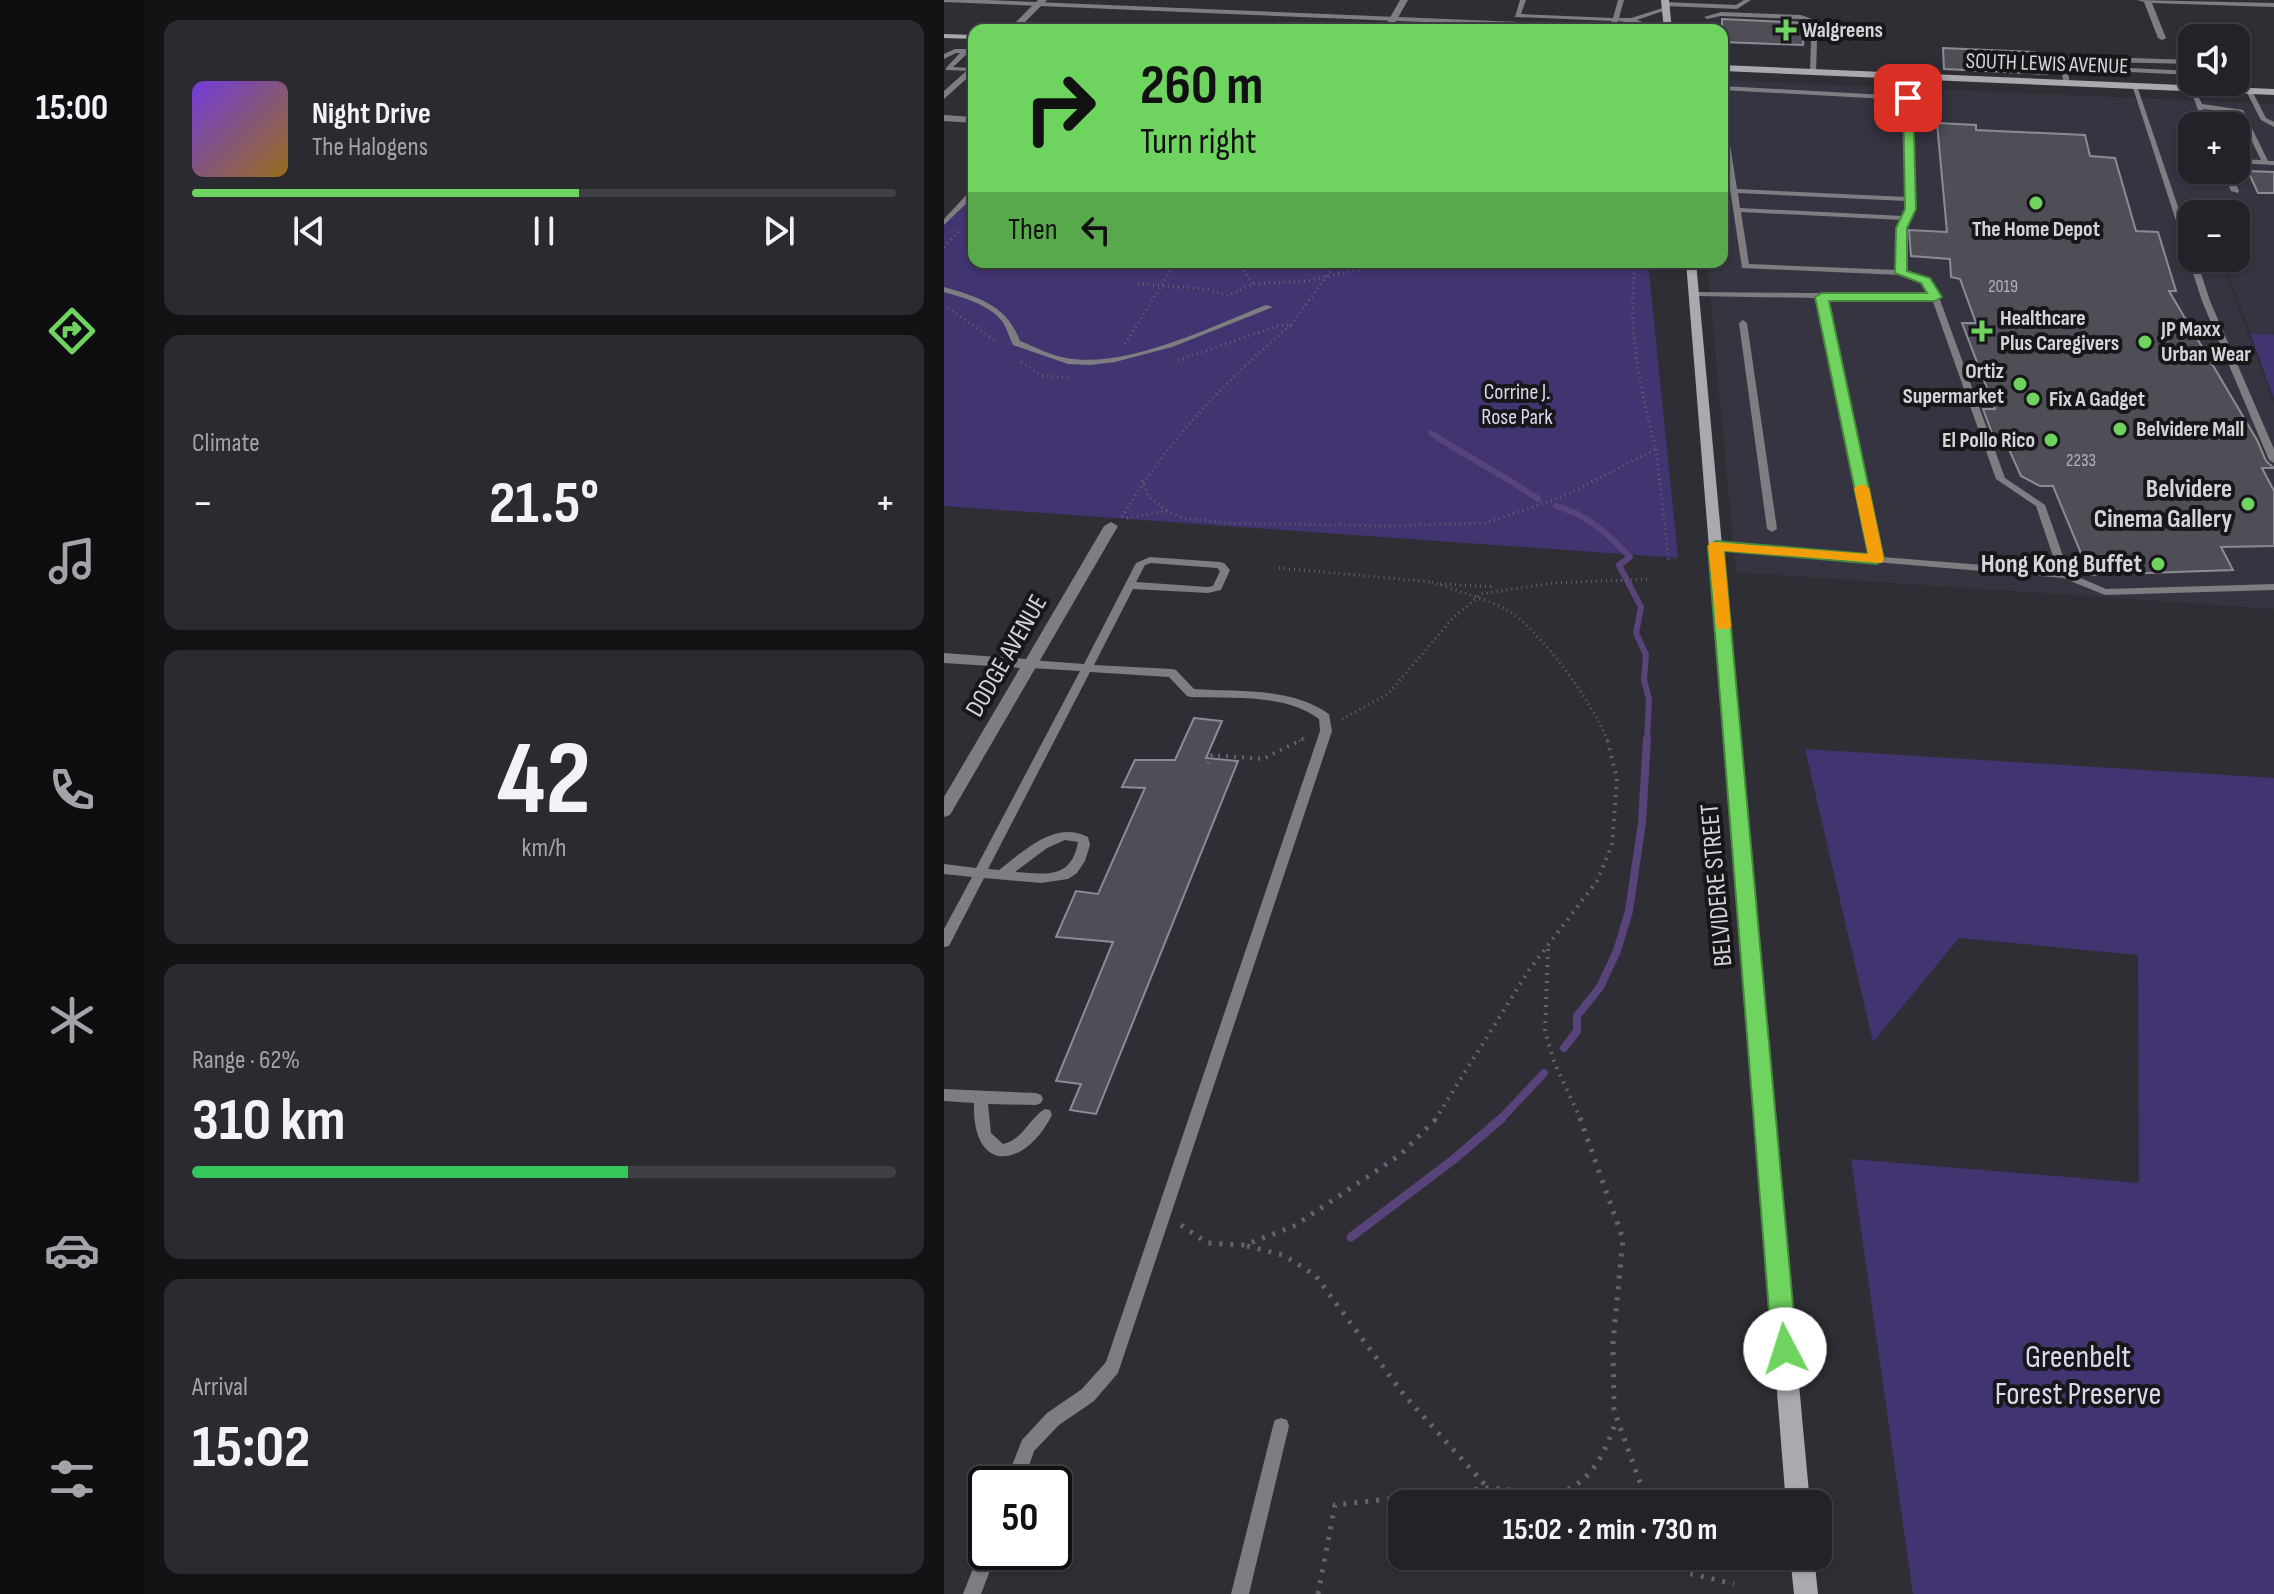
<!DOCTYPE html>
<html lang="en">
<head>
<meta charset="utf-8">
<style>
  :root { --surface:#232228; --page:#2b2a30; --text:#f1f3f6; --muted:#a3a4a8; --line:#403f45; --accent:#6fd35f }
  body { margin:0; font-family:"Sofia Sans Condensed",sans-serif; background:var(--page); color:var(--text); height:100vh; display:flex; flex-direction:column; font-size:30px; white-space:nowrap }
  * { box-sizing:border-box; margin:0 }
  p { font-size:26px; color:var(--muted) }
  .icon { flex:none; width:44px; height:44px; fill:none; stroke:currentColor; stroke-width:2; stroke-linecap:round; stroke-linejoin:round }
  .map { position:relative; flex:1; overflow:hidden }
  .sheet { display:flex; flex-direction:column; gap:20px; padding:20px; background:#131316; width:800px }
  .sheet>* { flex:none }
  .hud { position:absolute; left:24px; top:24px; width:760px; height:244px; border-radius:16px; box-shadow:0 2px 6px #0004,0 0 0 2px var(--line); background:#6fd35f; color:#111; overflow:hidden }
  .controls { position:absolute; left:1234px; top:24px; display:grid; gap:16px }
  .controls a { display:grid; place-items:center; width:72px; height:72px; border-radius:16px; background:var(--surface); box-shadow:0 2px 6px #0004,0 0 0 2px var(--line); font-size:40px }
  .speed { position:absolute; left:24px; top:1466px; display:flex; gap:16px; font-size:40px; font-weight:700; text-align:center }
  .speed>* { display:grid; place-content:center; width:104px; height:104px; border-radius:50%; background:var(--surface); box-shadow:0 2px 6px #0004,0 0 0 2px var(--line); line-height:1 }
  .speed .limit { border:4px solid #111; border-radius:12px; background:#fff; color:#111 }
  .pin { position:absolute; display:grid; place-items:center; width:68px; height:68px; color:#fff; margin:-34px; border-radius:16px; box-shadow:0 4px 12px #0006 }
  .me { position:absolute; width:88px; margin:-44px; rotate:355deg; stroke-linejoin:round; filter:drop-shadow(0 0 6px #0008) }
  .turn { display:flex; align-items:center; gap:28px; height:168px; padding:0 40px; font-size:36px }
  .turn .icon { width:104px; height:104px; stroke-width:2.5 }
  .turn b { display:block; font-size:56px; line-height:68px }
  .then { display:flex; align-items:center; height:76px; padding:0 40px; background:#0003; gap:16px; font-size:30px }
  .big { font-size:60px; font-weight:700; line-height:1.1 }
  .sheet .tile { flex:1; display:flex; flex-direction:column; justify-content:center; gap:12px; min-width:0; padding:0 28px; border-radius:16px; background:var(--page) }
  .sheet .dial { align-items:center; gap:0 }
  .dial b { font-size:104px; line-height:1 }
  .song { display:flex; align-items:center; gap:24px }
  .cover { width:96px; height:96px; border-radius:12px; background:linear-gradient(135deg,hsl(260 70% 55%),hsl(40 70% 35%)) }
  .played { height:8px; border-radius:4px; background:linear-gradient(90deg,var(--accent) 55%,var(--line) 55%) }
  .keys { display:flex; justify-content:space-around; direction:ltr }
  .heat { display:flex; justify-content:space-between; align-items:center; font-size:44px; direction:ltr }
  .charge { height:12px; border-radius:6px; background:linear-gradient(90deg,#34c759 62%,var(--line) 0) }
  .trip { position:absolute; left:444px; top:1490px; width:444px; height:80px; border-radius:16px; background:var(--surface); box-shadow:0 2px 6px #0004,0 0 0 2px var(--line); font-weight:700; line-height:80px; text-align:center }
  main { display:flex; flex:1; min-height:0 }
  .tab-bar { display:flex; flex-direction:column; width:144px; justify-content:space-around; align-items:center; background:#0e0e10; color:var(--muted) }
  .tab-bar .icon { width:56px; height:56px }
  .tab-bar .selected { color:var(--accent) }
  .tab-bar b { font-size:36px; color:var(--text) }
  .map>svg:first-child { display:block }
  .built { fill:#363441; fill-rule:evenodd }
  .green { fill:#413470 }
  .lines { fill:none; stroke-linecap:round; stroke-linejoin:round }
  .stream-far3 { stroke:#58447a; stroke-width:5 }
  .stream-far2 { stroke:#58447a; stroke-width:6 }
  .stream-far1 { stroke:#58447a; stroke-width:8 }
  .stream { stroke:#58447a; stroke-width:9 }
  .building { fill:#4f4e56; stroke:#8c8b93; stroke-width:2 }
  .path-far2 { stroke:#65646a; stroke-width:3; stroke-dasharray:1 4; stroke-linecap:butt }
  .path-far1 { stroke:#65646a; stroke-width:4; stroke-dasharray:2 6; stroke-linecap:butt }
  .path { stroke:#65646a; stroke-width:5; stroke-dasharray:3 8; stroke-linecap:butt }
  .lane { fill:#7e7d81; fill-rule:evenodd }
  .street { fill:#7e7d81; fill-rule:evenodd }
  .secondary { fill:#aaa9af; fill-rule:evenodd }
  .route { fill:#6fd35f; stroke:#48893e; stroke-width:2 }
  .slow { fill:#f59e0b }
  .poi-dot { fill:#6fd35f; stroke:#17171a; stroke-width:3 }
  .labels { text-anchor:middle; dominant-baseline:central; stroke-width:8; stroke-linejoin:round; paint-order:stroke }
  .far-number-label { font-size:18px; fill:#b4b2b8 }
  .far-poi-label { font-size:22px; font-weight:bold; fill:#d5d4d9; stroke:#17171a; text-anchor:start }
  .far-street-label { font-size:22px; fill:#d5d4d9; stroke:#17171a }
  .far-park-label { font-size:22px; fill:#dbd8ee; stroke:#17171a }
  .poi-label { font-size:26px; font-weight:bold; fill:#d5d4d9; stroke:#17171a; text-anchor:end }
  .street-label { font-size:26px; fill:#d5d4d9; stroke:#17171a }
  .near-park-label { font-size:32px; fill:#dbd8ee; stroke:#17171a }
</style>
</head>
<body>
<main>
<nav class="tab-bar">
<b>15:00</b>
<svg class="icon selected" aria-label="directions" viewBox="0 0 24 24"><path d="M12 3l9 9-9 9-9-9zM9 14v-3h6M13 9l2 2-2 2"/></svg>
<svg class="icon" aria-label="music" viewBox="0 0 24 24"><path d="M9 18V5l10-2v13"/><circle cx="6" cy="18" r="3"/><circle cx="16" cy="16" r="3"/></svg>
<svg class="icon" aria-label="phone" viewBox="0 0 24 24"><path d="M5 4h4l2 5-3 2q2 4 5 5l2-3 5 2v4C11 20 4 13 5 4z"/></svg>
<svg class="icon" aria-label="climate" viewBox="0 0 24 24"><path d="M12 3v18M4 7l16 10M4 17L20 7"/></svg>
<svg class="icon" aria-label="car" viewBox="0 0 24 24"><path d="M5 17H2v-5l4-1 3-4h7l3 4 3 1v5h-3M9 17h6M6 11h13"/><circle cx="7" cy="17" r="2"/><circle cx="17" cy="17" r="2"/></svg>
<svg class="icon" aria-label="filters" viewBox="0 0 24 24"><path d="M4 7h16M4 17h16"/><circle cx="9" cy="7" r="2"/><circle cx="15" cy="17" r="2"/></svg>
</nav>
<section class="sheet">
<div class="tile">
<div class="song"><i class="cover"></i><div><b>Night Drive</b><p>The Halogens</p></div></div>
<div class="played"></div>
<div class="keys"><svg class="icon" aria-label="previous" viewBox="0 0 24 24"><path d="M18 5L8 12l10 7zM5 5v14"/></svg><svg class="icon" aria-label="pause" viewBox="0 0 24 24"><path d="M8 5v14M16 5v14"/></svg><svg class="icon" aria-label="next" viewBox="0 0 24 24"><path d="M6 5l10 7-10 7zM19 5v14"/></svg></div>
</div>
<div class="tile"><p>Climate</p>
<div class="heat"><a>−</a><b class="big">21.5°</b><a>+</a></div>
</div>
<div class="tile dial"><b>42</b><p>km/h</p></div>
<div class="tile"><p>Range · 62%</p><b class="big">310 km</b><div class="charge"></div></div>
<div class="tile"><p>Arrival</p><b class="big">15:02</b></div>
</section>
<div class="map">
<svg width="1330" height="1594" viewBox="0 0 1330 1594">
  <rect width="100%" height="100%" fill="#2f2e35"/>
  <path class="built" d="M778,80l552,24v231l-24,-2 -28,-75h14v-44h-44v44h28l54,146v205l-538,-37 -29,-310h15zM1248,126h44v44h-44z"/>
  <g class="green">
    <path d="M30,189v73h674l30,296 -734,-52v-284z"/>
    <path d="M1306,333l24,2v64z"/>
    <path d="M861,749l469,29v816h-361l-62,-435 288,24 -1,-228 -179,-17 -86,104z"/>
  </g>
  <g class="lines">
    <path class="stream-far3" d="M487,433l6,4"/>
    <g class="stream-far2">
      <path d="M490,435c35,23 70,40 104,64"/>
      <path d="M612,506c32,9 51,27 74,51l-11,8 22,42 -5,26 10,22 -2,25 5,19 -2,42"/>
    </g>
    <g class="stream-far1">
      <path d="M620,1048l13,-17v-15l23,-29 17,-36 12,-40 13,-88 5,-84"/>
      <path d="M556,1120l44,-47"/>
    </g>
    <path class="stream" d="M407,1237l102,-77 49,-42"/>
  </g>
  <g class="building">
    <path d="M778,19l83,4 -2,22 -81,-3z"/>
    <path d="M999,48l91,4 9,3 4,19 -103,-5z"/>
    <path d="M993,123l39,2v5l109,5 5,21 25,2 21,73 22,1 18,59h-7l88,149 9,21 8,7h-12l12,23v55l-53,1 12,23 -143,5 -37,-89h-13l-19,-10 -18,-40h-10l-10,-27h12l-33,-86h14l-16,-44 -9,-2 -1,-18 -39,-3 -2,-26 38,2z"/>
    <path d="M1304,171l26,1v21h-16z"/>
    <path d="M250,718l28,3 -16,37 32,3 -142,353 -26,-4 11,-26 -25,-3 57,-139 -57,-5 20,-46 22,3 47,-106 -23,-1 13,-27h40z"/>
  </g>
  <g class="lines">
    <g class="path-far2">
      <path d="M0,247l15,-16"/>
      <path d="M294,262l15,22"/>
      <path d="M194,284l68,5 22,7 25,-12 54,-3 85,-19"/>
      <path d="M4,308l48,33"/>
      <path d="M347,325l46,-63"/>
      <path d="M181,344l51,-82"/>
      <path d="M77,362l20,13 27,3"/>
      <path d="M712,449l13,114"/>
      <path d="M198,480l6,16 19,15"/>
      <path d="M178,517c45,-76 102,-135 169,-192l-14,1 -101,35"/>
      <path d="M183,518l40,-7 15,7 45,5 163,3 95,-3 75,-25 96,-49c-16,-60 -30,-125 -20,-187"/>
      <path d="M335,568l153,14"/>
      <path d="M488,582c24,9 53,16 75,28 33,19 87,95 101,131"/>
      <path d="M496,584l55,3"/>
      <path d="M398,719l46,-25 64,-75 29,-25 71,-11 98,-4"/>
      <path d="M355,741l7,-4"/>
    </g>
    <g class="path-far1">
      <path d="M264,764l4,-9 51,4 40,-20"/>
      <path d="M604,949l-3,82 9,31 27,58"/>
      <path d="M491,1120l94,-150 68,-89 15,-36 5,-66 -10,-40"/>
    </g>
    <g class="path">
      <path d="M636,1118l43,121 -10,103 1,68 25,70 13,24"/>
      <path d="M237,1225l26,18 38,2 49,-19 106,-71 37,-37"/>
      <path d="M303,1246l36,9 32,20 89,120 84,93"/>
      <path d="M614,1494c36,-14 46,-40 59,-75"/>
      <path d="M714,1556l27,15"/>
      <path d="M735,1556l8,17 47,11"/>
      <path d="M374,1594l17,-89 153,-17 70,6 16,10"/>
    </g>
    <g class="lane">
      <path d="M0,0h43l559,23 3,2 -2,5h-6l1,-3 -598,-25z"/>
      <path d="M576,0h6l-5,14 92,4 5,-18h6l-5,18h12l35,-11 3,2 -32,11 28,10c-16,0 -31,-8 -47,-9l-2,9h-6l2,-9 -97,-4z"/>
      <path d="M800,0h7l-14,9 -72,-3 -3,-2 3,-2 71,3z"/>
      <path d="M777,12l80,3 11,4 2,5 -5,1 -2,-4 -7,-2 -79,-3 -14,3 -3,-2z"/>
      <path d="M867,28l3,2 3,12 -1,30 -3,2 -3,-2 1,-30 -3,-12z"/>
      <path d="M22,49l7,3 -6,2 -14,13 17,1 2,1v2l-26,-1v-2l14,-15h-4l-12,6v-5l11,-5z"/>
      <path d="M1127,56l121,4v4l-127,-3 1,4 126,6v4l-125,-6 3,14 -3,2 -3,-2 -6,-24z"/>
      <path d="M963,74l3,2 4,133 -8,19 -1,44 23,6 11,19 66,181 40,27 24,68 37,16 168,-5v6l-169,5 -42,-17 -351,-30 -1,-2 5,-3 155,13 -53,-258 -124,-2 -4,-2 1,-2 238,2 -7,-12 -22,-7 -158,-7 -20,-132v-25l3,2 12,76 169,8 -2,-97 -182,-10v-4l182,10v-20zM794,193l168,8v8l-3,7 -163,-8zM797,212l161,8 -4,8 -1,42 -148,-6zM882,298l106,1 64,180 40,27 22,65 -176,-14z"/>
      <path d="M1188,85l5,1 55,162v10h4l14,43 64,148v14l-5,-3 -67,-159z"/>
      <path d="M1246,88h4l8,16 41,6 25,51h6v4l-38,-2v-4l25,1 -23,-47 -35,-4 7,17h-6z"/>
      <path d="M1305,89l3,2 14,27 8,4v5l-13,-7 -15,-29z"/>
      <path d="M1278,170h8l9,21 -1,2 -7,-2z"/>
      <path d="M27,190h3v6l-30,29v-6z"/>
      <path d="M0,287c34,10 63,18 76,54 15,6 30,14 46,17 61,11 144,-31 200,-53l7,2 -101,40 -57,15 -25,3 -22,-1 -55,-19c-4,-8 -6,-17 -11,-24 -14,-17 -38,-23 -58,-29z"/>
      <path d="M799,320l4,3 30,206 -5,3 -5,-3 -28,-206z"/>
      <path d="M206,557l70,5 4,1 6,7 -9,20 -13,3 -75,-4 -39,76 78,4 4,1 18,19c45,3 97,-2 135,25l3,17 -214,642 -24,28 -35,24 -25,26 -11,33h-18l17,-44 25,-27 35,-24 24,-27 214,-631 -1,-12c-35,-26 -86,-20 -128,-22l-4,-1 -18,-19 -79,-5 -102,197 11,1c25,-19 56,-50 89,-33l2,8 -5,16 -8,12 -9,6 -27,4 -57,-5 -35,68 -5,1v-18l28,-52 -28,-3v-10l32,4 104,-197 -50,-3 -5,-4 5,-4 54,4 52,-101zM207,563l66,5 3,3 -7,15 -5,1 -72,-5 9,-17zM121,840l13,2c-7,38 -32,32 -63,30l32,-24z"/>
      <path d="M0,1089l92,4 5,2 2,4 -2,4 -5,2 -48,-1 3,29 12,11c21,-5 26,-26 42,-35l5,1 2,5c-27,54 -80,60 -78,-12l-30,-2z"/>
      <path d="M337,1418l6,2 2,6 -40,168h-18l42,-168 2,-6z"/>
      <path d="M42,1544v8h11l-16,42h-18l19,-48z"/>
    </g>
    <g class="street">
      <path d="M94,0h9l-30,30h-9z"/>
      <path d="M456,0h8l-17,30h-8z"/>
      <path d="M1193,0l137,3v4l-122,-4 14,35 -4,2 -4,-2 -14,-36z"/>
      <path d="M30,64v8l-30,27v-8z"/>
      <path d="M0,115l30,2v6l-30,-2z"/>
      <path d="M167,522l7,4 -168,289 -6,2v-20l76,-129 -76,-5v-10l82,6 78,-133z"/>
    </g>
    <g class="secondary">
      <path d="M717,0h8l3,30h-8z"/>
      <path d="M0,34l30,1v4l-30,-1z"/>
      <path d="M778,65l552,24v6l-552,-24z"/>
      <path d="M742,262h10l114,1242h-24z"/>
      <path d="M846,1556h24l4,38h-24z"/>
    </g>
  </g>
  <path class="route" d="M964,95l5,3 3,111 -9,19v43l23,7 12,19 -7,4h-106l55,258 -7,5 -153,-13 73,798 -3,9 -9,4 -9,-4 -4,-9 -64,-803 8,-5 152,13 -53,-257 7,-4h105l-6,-10 -26,-10 1,-45 9,-19 -2,-111z"/>
  <path class="slow" d="M918,484l7,4 15,71 -2,4 -158,-12 7,75 -2,3h-12l-9,-83 3,-4 157,12 -14,-66z"/>
  <g class="poi-dot">
    <path d="M838 18h8v8h8v8h-8v8h-8v-8h-8v-8h8z"/>
    <circle cx="1092" cy="203" r="8"/>
    <path d="M1034 319h8v8h8v8h-8v8h-8v-8h-8v-8h8z"/>
    <circle cx="1201" cy="342" r="8"/>
    <circle cx="1076" cy="384" r="8"/>
    <circle cx="1089" cy="399" r="8"/>
    <circle cx="1176" cy="429" r="8"/>
    <circle cx="1107" cy="440" r="8"/>
    <circle cx="1304" cy="504" r="8"/>
    <circle cx="1214" cy="564" r="8"/>
  </g>
  <g class="labels">
    <g class="far-number-label">
      <text x="1059" y="286">2019</text>
      <text x="1137" y="460">2233</text>
    </g>
    <g class="far-poi-label">
      <text x="858" y="30">Walgreens</text>
      <text x="1092" y="229" text-anchor="middle">The Home Depot</text>
      <text x="1056" y="318">Healthcare<tspan x="1056" dy="25">Plus Caregivers</tspan></text>
      <text x="1217" y="329">JP Maxx<tspan x="1217" dy="25">Urban Wear</tspan></text>
      <text x="1060" y="371" text-anchor="end">Ortiz<tspan x="1060" dy="25">Supermarket</tspan></text>
      <text x="1105" y="399">Fix A Gadget</text>
      <text x="1192" y="429">Belvidere Mall</text>
      <text x="1091" y="440" text-anchor="end">El Pollo Rico</text>
    </g>
    <g class="far-street-label">
      <text transform="translate(1103 64) rotate(2)">SOUTH LEWIS AVENUE</text>
    </g>
    <g class="far-park-label">
      <text x="573" y="392">Corrine J.<tspan x="573" dy="25">Rose Park</tspan></text>
    </g>
    <g class="poi-label">
      <text x="1288" y="489">Belvidere<tspan x="1288" dy="30">Cinema Gallery</tspan></text>
      <text x="1198" y="564">Hong Kong Buffet</text>
    </g>
    <g class="street-label">
      <text transform="translate(63 656) rotate(-60)">DODGE AVENUE</text>
      <text transform="translate(773 885) rotate(-95)">BELVIDERE STREET</text>
    </g>
    <g class="near-park-label">
      <text x="1134" y="1357">Greenbelt<tspan x="1134" dy="37">Forest Preserve</tspan></text>
    </g>
  </g>
</svg>
<div class="controls">
<a><svg class="icon" aria-label="sound" viewBox="0 0 24 24"><path d="M4 9h4l5-4v14l-5-4H4zM17 9q2 3 0 6"/></svg></a>
<a>+</a>
<a>−</a>
</div>
<div class="speed"><div class="limit">50</div></div>
<div class="pin" style="left:964px;top:98px;background:#d93025"><svg class="icon" aria-label="arrive" viewBox="0 0 24 24"><path d="M6 21V4h12l-3 4 3 4H6"/></svg></div>
<svg class="me" style="left:841px;top:1349px" viewBox="-20 -20 40 40"><circle r="19" fill="#fff"/><path d="M0-13L10 11 0 6-10 11z" fill="#6fd35f"/></svg>
<div class="trip">15:02 · 2 min · 730 m</div>
<div class="hud">
<div class="turn"><svg class="icon" aria-label="right" viewBox="0 0 24 24"><path d="M7 20v-9h11M14 6l5 5-5 5"/></svg><div><b>260 m</b>Turn right</div></div>
<div class="then">Then<svg class="icon" aria-label="left" viewBox="0 0 24 24"><path d="M17 20v-9H6M10 6l-5 5 5 5"/></svg></div>
</div>
</div>
</main>
</body>
</html>
